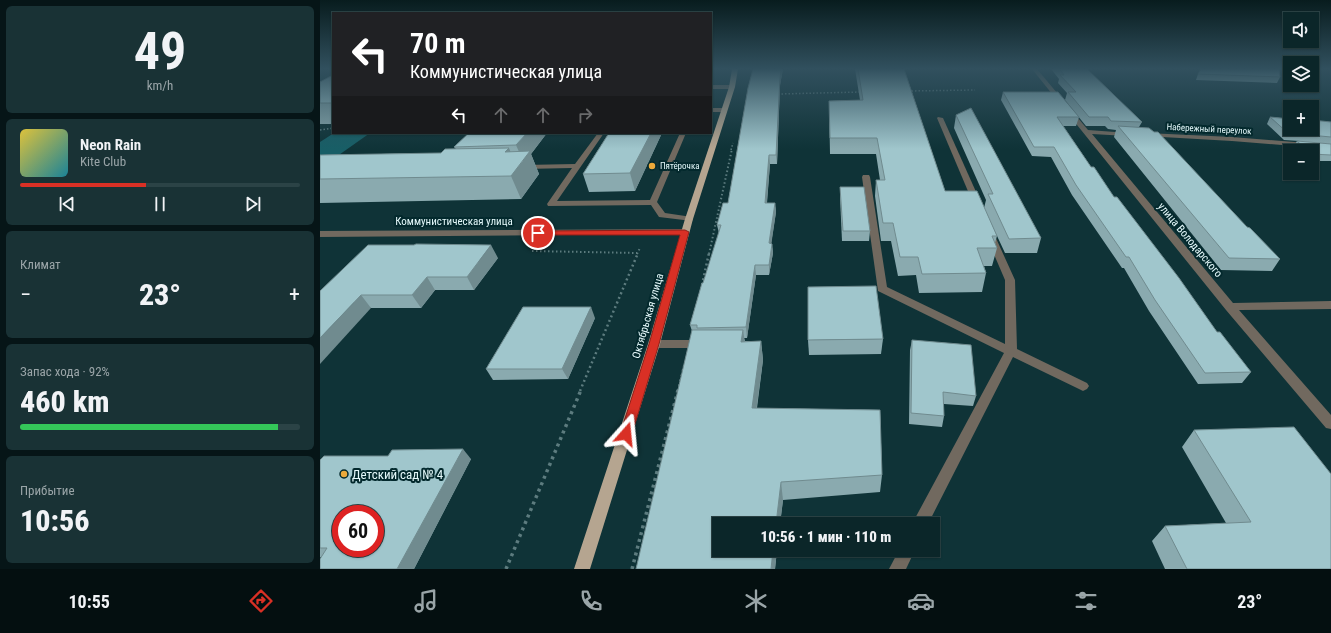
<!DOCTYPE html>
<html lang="ru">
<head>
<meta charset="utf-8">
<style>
  :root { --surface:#0b2629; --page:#193235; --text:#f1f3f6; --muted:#9aa5a8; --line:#2b4346; --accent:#d93025 }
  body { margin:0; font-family:"Roboto Condensed",sans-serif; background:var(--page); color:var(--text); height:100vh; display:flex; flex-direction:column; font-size:15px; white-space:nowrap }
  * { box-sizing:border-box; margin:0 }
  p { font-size:13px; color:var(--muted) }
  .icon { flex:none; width:22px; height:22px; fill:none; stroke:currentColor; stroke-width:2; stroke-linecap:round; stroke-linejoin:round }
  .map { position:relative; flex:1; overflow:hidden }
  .panel { display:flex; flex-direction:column; gap:6px; padding:6px; background:#061517; width:320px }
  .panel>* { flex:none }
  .hud { position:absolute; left:12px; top:12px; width:380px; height:122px; border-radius:0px; box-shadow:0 1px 3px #0004,0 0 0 1px var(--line); background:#202124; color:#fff; overflow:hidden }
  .fabs { position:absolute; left:963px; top:12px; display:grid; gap:8px }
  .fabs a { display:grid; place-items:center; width:36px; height:36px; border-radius:0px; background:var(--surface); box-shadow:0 1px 3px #0004,0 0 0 1px var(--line); font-size:20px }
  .speed { position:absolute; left:12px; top:505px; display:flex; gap:8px; font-size:20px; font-weight:700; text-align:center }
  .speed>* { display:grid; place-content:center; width:52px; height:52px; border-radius:50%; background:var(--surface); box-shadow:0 1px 3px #0004,0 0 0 1px var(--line); line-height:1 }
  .speed .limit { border:6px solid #d22; background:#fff; color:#111 }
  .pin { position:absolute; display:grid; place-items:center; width:34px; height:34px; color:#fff; margin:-17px; border:2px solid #fff; border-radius:50%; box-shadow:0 1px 4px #0007 }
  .me { position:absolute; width:44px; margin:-22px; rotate:18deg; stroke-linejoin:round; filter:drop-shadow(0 0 3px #0008) }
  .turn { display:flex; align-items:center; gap:14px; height:84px; padding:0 12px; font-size:18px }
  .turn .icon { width:52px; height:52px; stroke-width:2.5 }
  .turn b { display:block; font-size:28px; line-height:34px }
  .lanes { display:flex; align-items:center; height:38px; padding:0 12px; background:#0003; justify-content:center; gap:20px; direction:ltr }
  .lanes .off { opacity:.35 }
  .big { font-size:30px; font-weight:800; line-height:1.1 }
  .panel .tile { flex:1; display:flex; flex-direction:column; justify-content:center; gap:6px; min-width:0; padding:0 14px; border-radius:6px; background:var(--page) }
  .panel .dial { align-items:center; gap:0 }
  .dial b { font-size:52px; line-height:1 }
  .song { display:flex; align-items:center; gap:12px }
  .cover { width:48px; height:48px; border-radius:6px; background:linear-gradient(135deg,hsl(50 70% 55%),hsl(190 70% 35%)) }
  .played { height:4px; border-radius:2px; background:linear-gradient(90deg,var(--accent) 45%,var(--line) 45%) }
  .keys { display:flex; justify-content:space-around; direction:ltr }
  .heat { display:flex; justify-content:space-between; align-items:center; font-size:22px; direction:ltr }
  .charge { height:6px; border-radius:3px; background:linear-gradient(90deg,#34c759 92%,var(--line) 0) }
  .trip { position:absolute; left:392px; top:517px; width:228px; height:40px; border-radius:0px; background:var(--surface); box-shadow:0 1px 3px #0004,0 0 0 1px var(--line); font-weight:800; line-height:40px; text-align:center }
  .tabs { display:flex; height:64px; justify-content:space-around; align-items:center; background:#040f10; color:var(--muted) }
  .tabs .icon { width:28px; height:28px }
  .tabs .on { color:var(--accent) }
  .tabs b { font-size:18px; color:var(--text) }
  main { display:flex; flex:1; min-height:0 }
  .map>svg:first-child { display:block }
  .green { fill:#185e66 }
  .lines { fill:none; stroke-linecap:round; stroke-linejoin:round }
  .path-far3 { stroke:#5d7c7f; stroke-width:1.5; stroke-dasharray:1.5 2; stroke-linecap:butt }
  .path-far2 { stroke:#5d7c7f; stroke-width:2; stroke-dasharray:1.5 2.5; stroke-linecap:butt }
  .path-far1 { stroke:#5d7c7f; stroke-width:2.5; stroke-dasharray:2 3; stroke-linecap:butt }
  .path { stroke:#5d7c7f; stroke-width:3.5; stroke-dasharray:3 4; stroke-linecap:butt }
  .lane { fill:#71695f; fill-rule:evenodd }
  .street { fill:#71695f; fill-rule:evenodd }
  .primary { fill:#b5a590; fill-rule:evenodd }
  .wall { fill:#8aaaaf }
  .shaded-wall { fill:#708b8f }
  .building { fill:#a0c6cc; stroke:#708b8f; fill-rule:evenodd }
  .route { fill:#d93025; stroke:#8d1f18 }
  .poi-dot { fill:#eca93a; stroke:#03292d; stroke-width:1.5 }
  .labels { text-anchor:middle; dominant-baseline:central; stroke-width:4; stroke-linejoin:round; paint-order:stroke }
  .far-street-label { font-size:9px; fill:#e5f9fb; stroke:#03292d }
  .far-poi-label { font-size:9px; fill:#e5f9fb; stroke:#03292d; text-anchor:start }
  .street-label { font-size:11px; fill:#e5f9fb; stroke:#03292d }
  .near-poi-label { font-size:13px; fill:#e5f9fb; stroke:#03292d; text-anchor:start }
</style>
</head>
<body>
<main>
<section class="panel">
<div class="tile dial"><b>49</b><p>km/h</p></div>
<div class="tile">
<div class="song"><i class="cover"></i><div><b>Neon Rain</b><p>Kite Club</p></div></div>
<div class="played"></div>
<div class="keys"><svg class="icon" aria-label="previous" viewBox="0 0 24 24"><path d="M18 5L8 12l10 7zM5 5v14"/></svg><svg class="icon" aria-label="pause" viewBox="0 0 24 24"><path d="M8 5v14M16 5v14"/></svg><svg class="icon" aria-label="next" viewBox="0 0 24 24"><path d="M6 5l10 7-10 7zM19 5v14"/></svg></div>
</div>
<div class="tile"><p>Климат</p>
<div class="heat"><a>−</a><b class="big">23°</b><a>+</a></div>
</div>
<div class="tile"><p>Запас хода · 92%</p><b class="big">460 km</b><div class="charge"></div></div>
<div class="tile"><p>Прибытие</p><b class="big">10:56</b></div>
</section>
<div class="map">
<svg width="1011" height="569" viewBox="0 0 1011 569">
  <rect width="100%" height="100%" fill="#0f3337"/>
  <path class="green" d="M14,133h36l-34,24 -16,1v-16z"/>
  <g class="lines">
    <g class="path-far3">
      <path d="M588,91l67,-1"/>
      <path d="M458,94l83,-2"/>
      <path d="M0,130l13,-2"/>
      <path d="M411,150l2,-7"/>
    </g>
    <g class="path-far2">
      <path d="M212,251l105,2"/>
      <path d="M317,254l3,-6"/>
      <path d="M389,254l23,-105"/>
    </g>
    <g class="path-far1">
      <path d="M382,285l7,-32"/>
      <path d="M260,391l58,-138"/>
      <path d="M358,391l6,-25"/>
    </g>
    <g class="path">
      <path d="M186,569l75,-179"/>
      <path d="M312,569l46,-179"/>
    </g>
    <g class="lane">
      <path d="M391,85h21l3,2 -3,2h-21z"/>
      <path d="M391,108h13l3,2 -3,2h-13z"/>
      <path d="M618,117l5,1 38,85 -1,2h-3l-4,-2 -36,-85z"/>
      <path d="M278,133h6l-47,68 93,-1 30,-67h6l-29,69 8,11 27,4 1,2 -1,2 -33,-4 -8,-12 -103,1 -1,-2 25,-36 -48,1 -4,-2 4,-2 51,-1z"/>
      <path d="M543,175h6l1,2 17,110 118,57v-64l-18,-42 5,-3 3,1 20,44 2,69 70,34 2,3 -2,3 -4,2 -4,-2 -66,-32 -85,167h-16l92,-171 -126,-62 -16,-114z"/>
      <path d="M334,340h48l4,1 2,3 -2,3 -4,1h-48l-4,-1 -2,-3 2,-3z"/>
      <path d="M579,550h16l-9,19h-17z"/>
    </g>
    <g class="street">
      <path d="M712,69h5l51,61 41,3 1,1 -3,2 -35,-2 141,169 98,-2v8l-92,1 92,105v14l-5,-1 -100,-118z"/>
      <path d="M827,133l85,4 99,8v4l-99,-8 -87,-5v-2z"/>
      <path d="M365,229l3,1 1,2 -1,2 -368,3v-6z"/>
    </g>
    <path class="primary" d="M412,69h6l-3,18 -42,132 -33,125 -70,225h-16l74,-225 37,-125 44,-132z"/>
  </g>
  <g class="wall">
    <path d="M433,69h30l-3,16 -3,79h-7l-3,39h8l1,9 -5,32h1l1,9 -4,22h-13l-9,63h-3l1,3h16l2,19 -6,48 123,2 2,65 -2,17 -97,8 -3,24h-61v26h58l-2,19h-139l56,-238 -2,-6 12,-42h1l16,-50 -2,-8 6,-22h5l20,-115z"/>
    <path d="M535,69h49l41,122 52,45 -2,7 2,5 -5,18h-8l2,7 -4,19 -63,1 -3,-18 -18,1 -7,-35h-10l-6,-45 1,-16h4l-4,-26h-46l-1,-53 31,-1z"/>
    <path d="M731,69h36l55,53 -3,5 141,132 -8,12 -51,-1 -107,-133 2,-7 -8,-1 -3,-3h-19l-21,-26 2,-7 -9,-10 1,-4z"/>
    <path d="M878,74l82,3 -3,6 -81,-3z"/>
    <path d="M13,76v48h-13v-42z"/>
    <path d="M683,92l76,25 -3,9h-13l28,41 126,165 34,40 -9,11 -44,1 -49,-73 -25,-43h-2l-50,-73 -21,-38 -19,-1 -31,-56z"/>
    <path d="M636,115l85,123 -4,15h-32l-21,-45 2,-8 -32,-72z"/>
    <path d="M950,117l61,5v39h-19v-10h-15l-4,-4 4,-6h3l-16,-1 -17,-16z"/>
    <path d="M149,133h78l-16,21 8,20 -18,25 -201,4v-48l121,-2 15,-4 -2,-2z"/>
    <path d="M289,133h53l-27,58 -46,1 -6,-18z"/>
    <path d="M520,187l30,44 -1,10h-27l-2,-44z"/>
    <path d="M178,258l-24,32h-39l-14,18h-50l-51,-17z"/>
    <path d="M275,318l-27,61 -75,1 -7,-11z"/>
    <path d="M563,339l-2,15 -72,1 -1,-15z"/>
    <path d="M592,340l64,56 -3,10 -29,-2v12l-2,11 -33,-3 1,-74z"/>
    <path d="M874,430l137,139h-166l-13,-28 13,-15 61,-3 -44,-76z"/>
    <path d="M151,459l-57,110h-94l1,-12h-1v-97z"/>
  </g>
  <g class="shaded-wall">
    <path d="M461,69h2l-3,16 -3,79 -1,-9 4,-77z"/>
    <path d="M207,133h20l-16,21 8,20 -18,25 -10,-23 -6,-24 4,-4 8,20 6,-7 -7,-16z"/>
    <path d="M331,133h11l-27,58 -5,-18z"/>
    <path d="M449,155l1,9 -4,48 -1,-9z"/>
    <path d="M455,203l1,9 -6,41 -1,-10z"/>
    <path d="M452,244l1,9 -4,22v-10z"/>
    <path d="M171,245l7,13 -24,32 -7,-13z"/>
    <path d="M435,265l1,10 -9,63 -1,-11z"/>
    <path d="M107,277l8,13 -14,18 -9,-13z"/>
    <path d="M41,295l10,13 -51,56v-26z"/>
    <path d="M271,307l4,11 -27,61 -6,-10z"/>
    <path d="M423,330l3,19 -5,-7z"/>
    <path d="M441,341l2,19 -9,67 -2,-19z"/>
    <path d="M143,449l8,10 -57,110h-17z"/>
    <path d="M461,482l2,18 -3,24h-4z"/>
    <path d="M453,550h4l-2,19h-4z"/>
  </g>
  <g class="building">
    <path d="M433,69h28l-1,9 -4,77h-7l-4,48h10l-6,40 3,1 -3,21h-14l-9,62 -49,1v-3h-7l12,-42h1l18,-58h-4l6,-22h5l20,-115z"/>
    <path d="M538,69h46l41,122h32l20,45h-5l5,12h-20l9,25 -64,1 -4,-17h-18l-7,-34h-10l-7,-43h9l-8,-42h-47l-1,-37 34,-1z"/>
    <path d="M740,69h27l55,53 -31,-1 -3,-4h-19l-21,-25h8l-16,-17h4z"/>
    <path d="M881,69h78l1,8 -82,-3z"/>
    <path d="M11,76h2v27h-13v-21z"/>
    <path d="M683,92h55l21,25h-22l34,50h3l20,30h3l62,81 38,54h3l31,40 -46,1 -50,-73 -26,-43h-3l-50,-72 -22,-38h-20z"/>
    <path d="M651,108l70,130 -32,1 -21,-45h5l-37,-79z"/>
    <path d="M950,117l20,2v10h22v-9l19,2v15l-43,-4z"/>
    <path d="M798,126l31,2 5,4h4l89,95 3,1 30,31 -51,-1z"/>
    <path d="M149,133h58l-11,12 -62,2z"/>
    <path d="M289,133h42l-21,40 -47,1z"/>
    <path d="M977,141l34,3v11l-19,-1v-3h-4z"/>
    <path d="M189,148l-4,4 25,-1 -19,25 -191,3v-24l121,-2 4,-4z"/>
    <path d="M520,187h24l6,44h-27z"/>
    <path d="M96,244l75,1 -24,32h-40l-15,18h-51l-41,43v-47l48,-46h46z"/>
    <path d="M556,286l7,53 -75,1v-53z"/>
    <path d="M203,307h68l-29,62h-76z"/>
    <path d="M372,330h51l-2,12 20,-1 -9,67 128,2 2,65 -101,7 -5,42h-57v26h54l-2,19h-135z"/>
    <path d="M592,340l59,5 5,51 -33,-4 1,24 -33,-3z"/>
    <path d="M974,427l37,47v95h-144l-22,-43 86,-4 -57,-92z"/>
    <path d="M143,449l-66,120h-77v-10l7,-11h-7v-88l4,-4h64l4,-6zM21,514h34v34h-34z"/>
  </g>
  <linearGradient id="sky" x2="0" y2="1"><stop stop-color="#081c1e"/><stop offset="0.46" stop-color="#31505e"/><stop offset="1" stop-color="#31505e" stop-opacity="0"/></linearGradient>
  <rect width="1011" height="149" fill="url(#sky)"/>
  <path class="route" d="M365,230l4,2 -30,112 -27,90 -2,3 -4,2 -5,-2 -1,-3 29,-90 31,-109h-142l-4,-2 4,-2z"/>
  <g class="poi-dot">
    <circle cx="332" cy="166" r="4"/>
    <circle cx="24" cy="474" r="4"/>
  </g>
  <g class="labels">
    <g class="far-street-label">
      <text transform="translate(889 129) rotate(3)">Набережный переулок</text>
    </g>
    <g class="far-poi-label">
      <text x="340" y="166">Пятёрочка</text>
    </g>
    <g class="street-label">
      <text x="134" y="221">Коммунистическая улица</text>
      <text transform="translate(870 240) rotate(50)">улица Володарского</text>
      <text transform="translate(328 316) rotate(-74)">Октябрьская улица</text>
    </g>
    <g class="near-poi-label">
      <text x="32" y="474">Детский сад № 4</text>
    </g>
  </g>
</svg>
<div class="fabs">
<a><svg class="icon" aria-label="sound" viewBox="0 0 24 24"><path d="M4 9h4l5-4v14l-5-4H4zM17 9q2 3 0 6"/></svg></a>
<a><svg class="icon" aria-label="layers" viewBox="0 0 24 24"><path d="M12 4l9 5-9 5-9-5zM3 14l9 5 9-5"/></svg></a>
<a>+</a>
<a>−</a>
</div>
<div class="speed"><div class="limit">60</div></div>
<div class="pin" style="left:218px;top:233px;background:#d93025"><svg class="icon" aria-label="arrive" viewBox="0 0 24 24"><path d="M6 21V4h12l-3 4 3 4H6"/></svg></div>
<svg class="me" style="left:306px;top:434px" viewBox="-20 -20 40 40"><path d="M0-17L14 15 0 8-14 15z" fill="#d93025" stroke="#fff" stroke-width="4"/></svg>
<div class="trip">10:56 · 1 мин · 110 m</div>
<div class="hud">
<div class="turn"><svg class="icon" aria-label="left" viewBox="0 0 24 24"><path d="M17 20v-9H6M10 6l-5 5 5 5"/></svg><div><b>70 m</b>Коммунистическая улица</div></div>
<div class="lanes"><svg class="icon" aria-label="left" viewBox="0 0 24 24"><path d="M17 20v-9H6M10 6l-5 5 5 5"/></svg><svg class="icon off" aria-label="ahead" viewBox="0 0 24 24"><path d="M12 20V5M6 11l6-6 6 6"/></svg><svg class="icon off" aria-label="ahead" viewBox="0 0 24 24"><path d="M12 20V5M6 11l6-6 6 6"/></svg><svg class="icon off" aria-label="right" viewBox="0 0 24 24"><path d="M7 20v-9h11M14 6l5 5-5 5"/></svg></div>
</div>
</div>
</main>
<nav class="tabs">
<b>10:55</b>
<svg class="icon on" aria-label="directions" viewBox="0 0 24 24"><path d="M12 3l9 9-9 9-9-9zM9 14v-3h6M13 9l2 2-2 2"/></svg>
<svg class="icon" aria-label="music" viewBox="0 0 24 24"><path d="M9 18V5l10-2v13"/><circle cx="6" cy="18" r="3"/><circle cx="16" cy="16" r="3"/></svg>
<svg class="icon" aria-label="phone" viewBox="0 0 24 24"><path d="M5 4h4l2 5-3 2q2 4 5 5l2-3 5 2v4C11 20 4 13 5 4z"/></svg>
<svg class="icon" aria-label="climate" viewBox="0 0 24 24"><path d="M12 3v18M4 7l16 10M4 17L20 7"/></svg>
<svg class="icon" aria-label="car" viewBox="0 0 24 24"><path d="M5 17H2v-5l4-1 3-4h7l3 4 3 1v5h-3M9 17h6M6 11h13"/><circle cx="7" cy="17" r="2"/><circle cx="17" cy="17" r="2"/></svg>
<svg class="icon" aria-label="filters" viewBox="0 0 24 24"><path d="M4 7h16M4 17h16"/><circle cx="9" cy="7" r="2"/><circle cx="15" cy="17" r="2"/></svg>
<b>23°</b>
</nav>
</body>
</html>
